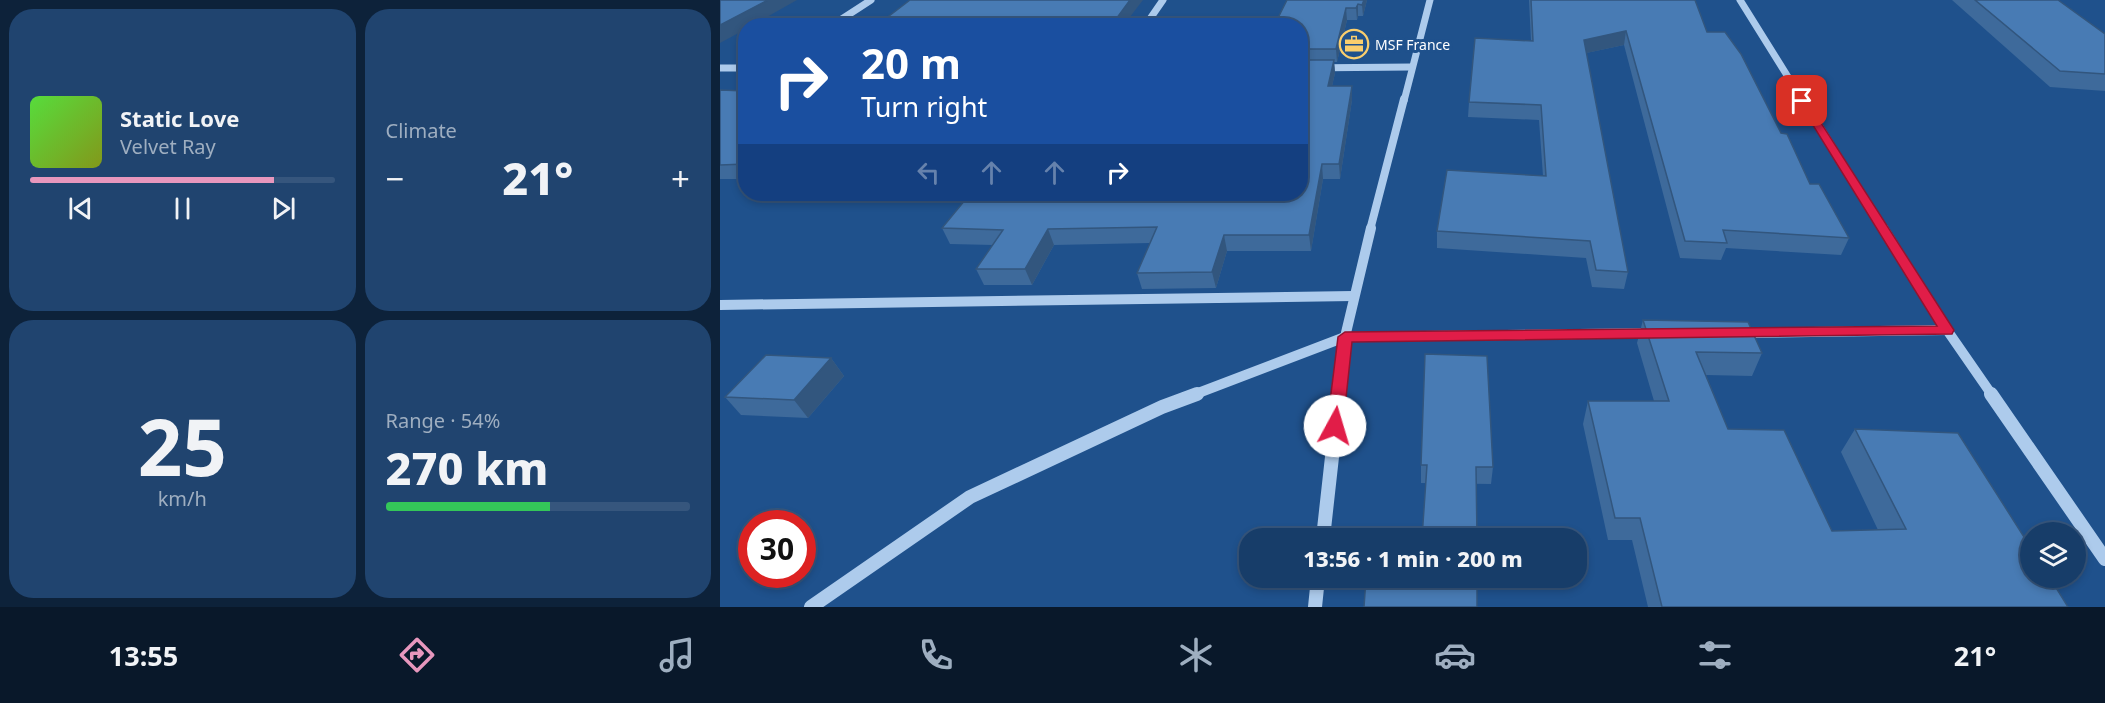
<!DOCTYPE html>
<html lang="en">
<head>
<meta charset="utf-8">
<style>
  :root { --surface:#173d69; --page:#20446f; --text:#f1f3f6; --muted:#9eaec0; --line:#36567d; --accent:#e797bd }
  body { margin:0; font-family:"Noto Sans",sans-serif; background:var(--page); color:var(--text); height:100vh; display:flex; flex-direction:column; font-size:22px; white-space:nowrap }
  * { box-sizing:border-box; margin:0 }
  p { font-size:20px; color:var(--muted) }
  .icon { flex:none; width:33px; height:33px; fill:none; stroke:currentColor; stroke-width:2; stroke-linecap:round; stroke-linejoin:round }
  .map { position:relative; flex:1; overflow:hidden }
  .panel { display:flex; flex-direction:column; gap:9px; padding:9px; background:#0d223a; width:720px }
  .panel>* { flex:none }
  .hud { position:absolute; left:18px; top:18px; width:570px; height:183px; border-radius:24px; box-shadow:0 3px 9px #0003,0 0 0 2px var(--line); background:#1a4fa0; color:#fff; overflow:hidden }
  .fabs { position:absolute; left:1300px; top:522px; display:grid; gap:12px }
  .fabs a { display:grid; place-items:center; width:66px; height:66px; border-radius:50%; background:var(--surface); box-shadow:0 3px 9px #0003,0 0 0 2px var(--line); font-size:30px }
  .speed { position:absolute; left:18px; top:510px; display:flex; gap:12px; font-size:30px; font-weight:700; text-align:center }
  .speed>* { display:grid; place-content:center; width:78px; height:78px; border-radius:50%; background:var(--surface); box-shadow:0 3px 9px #0003,0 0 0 2px var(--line); line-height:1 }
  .speed .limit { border:9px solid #d22; background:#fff; color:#111 }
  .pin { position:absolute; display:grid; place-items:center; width:51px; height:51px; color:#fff; margin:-26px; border-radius:12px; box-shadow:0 3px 9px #0006 }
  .me { position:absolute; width:66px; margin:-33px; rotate:6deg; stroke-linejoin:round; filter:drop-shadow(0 0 4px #0008) }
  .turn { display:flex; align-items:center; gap:21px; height:126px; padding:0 24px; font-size:27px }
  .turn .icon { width:78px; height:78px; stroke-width:2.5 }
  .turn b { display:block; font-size:42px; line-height:51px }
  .lanes { display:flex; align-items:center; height:57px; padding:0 24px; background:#0003; justify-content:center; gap:30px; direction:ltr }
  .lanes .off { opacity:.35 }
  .big { font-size:45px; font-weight:800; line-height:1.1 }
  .panel .widget { flex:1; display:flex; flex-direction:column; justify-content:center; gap:9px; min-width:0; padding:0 21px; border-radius:24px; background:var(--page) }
  .panel .dial { align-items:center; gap:0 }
  .dial b { font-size:78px; line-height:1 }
  .song { display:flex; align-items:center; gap:18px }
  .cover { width:72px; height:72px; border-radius:9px; background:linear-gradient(135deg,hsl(110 70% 55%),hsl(70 70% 35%)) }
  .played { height:6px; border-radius:3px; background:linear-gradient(90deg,var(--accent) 80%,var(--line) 80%) }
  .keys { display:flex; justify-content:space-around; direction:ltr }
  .heat { display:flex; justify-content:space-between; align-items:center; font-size:33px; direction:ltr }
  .charge { height:9px; border-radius:4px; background:linear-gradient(90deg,#34c759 54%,var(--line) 0) }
  .panel .tiles { flex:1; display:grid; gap:9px; grid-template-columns:repeat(2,1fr) }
  .trip { position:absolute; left:519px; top:528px; width:348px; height:60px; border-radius:24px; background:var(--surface); box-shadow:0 3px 9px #0003,0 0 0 2px var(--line); font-weight:800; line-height:60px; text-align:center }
  .tab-bar { display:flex; height:96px; justify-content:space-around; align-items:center; background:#09182a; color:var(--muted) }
  .tab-bar .icon { width:42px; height:42px }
  .tab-bar .selected { color:var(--accent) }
  .tab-bar b { font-size:27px; color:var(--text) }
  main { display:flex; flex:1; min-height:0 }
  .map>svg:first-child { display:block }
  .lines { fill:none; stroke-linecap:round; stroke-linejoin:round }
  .minor-far3 { stroke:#adcbec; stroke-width:7 }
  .minor-far2 { stroke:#adcbec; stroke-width:8 }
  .minor-far1 { stroke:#adcbec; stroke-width:10 }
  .minor { stroke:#adcbec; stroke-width:14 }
  .wall { fill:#3e6a9b }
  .shaded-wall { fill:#32567e }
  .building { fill:#487bb4; stroke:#32567e; stroke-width:1.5 }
  .route { fill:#e11d48; stroke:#92132f; stroke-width:1.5 }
  .labels { text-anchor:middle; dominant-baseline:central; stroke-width:6; stroke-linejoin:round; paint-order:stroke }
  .far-poi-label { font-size:14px; fill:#fff; stroke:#1f518c; text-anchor:start }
</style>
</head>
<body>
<main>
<section class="panel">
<div class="tiles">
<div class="widget">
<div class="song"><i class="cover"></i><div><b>Static Love</b><p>Velvet Ray</p></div></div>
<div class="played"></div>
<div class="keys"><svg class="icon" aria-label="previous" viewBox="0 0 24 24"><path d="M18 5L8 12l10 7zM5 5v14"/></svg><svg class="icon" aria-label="pause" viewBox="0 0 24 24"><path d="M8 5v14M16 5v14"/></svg><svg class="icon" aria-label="next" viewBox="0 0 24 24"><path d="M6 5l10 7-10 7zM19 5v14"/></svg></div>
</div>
<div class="widget"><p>Climate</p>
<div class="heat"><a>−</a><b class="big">21°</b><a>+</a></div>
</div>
<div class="widget dial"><b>25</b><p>km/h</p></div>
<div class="widget"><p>Range · 54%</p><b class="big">270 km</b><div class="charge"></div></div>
</div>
</section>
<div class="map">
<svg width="1385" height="607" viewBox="0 0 1385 607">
  <rect width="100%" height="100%" fill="#1f518c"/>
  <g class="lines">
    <g class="minor-far3">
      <path d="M1020,0l63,101"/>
      <path d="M111,26l40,-26"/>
      <path d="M425,26l18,-26"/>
      <path d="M0,68h26"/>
      <path d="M580,68l111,-1"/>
      <path d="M684,101l26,-101"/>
    </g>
    <g class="minor-far2">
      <path d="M1082,99l82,131"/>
      <path d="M650,230l34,-131"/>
    </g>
    <g class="minor-far1">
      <path d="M1163,228l64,102 45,65"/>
      <path d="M0,305l633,-9"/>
      <path d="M1019,333l208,-3"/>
      <path d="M473,395l152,-58 307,-4"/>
      <path d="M619,395l6,-58 26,-109"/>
    </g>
    <g class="minor">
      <path d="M1271,394l114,165"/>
      <path d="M603,538l16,-144"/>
      <path d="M91,607l159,-110 192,-90 35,-13"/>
      <path d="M595,607l3,-29"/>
    </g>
  </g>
  <g class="wall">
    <path d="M567,0h80l-4,16h-5l-1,4h-10l-10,42h-3l1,11 -3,13 20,14 -12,79h-17l-12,72h-84l-11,37 -74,1 -5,-16 13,-30 -96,2 -22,40h-48l-8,-16 17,-24 -43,-1 -8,-16 358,-34v-168z"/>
    <path d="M809,0h166l12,32 74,101 29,51 39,54 -8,17 -115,-7 -5,12 -41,-2 -56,-213 -38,8 42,219 -4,17 -32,-2 -6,-29 -149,-10v-17l106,-55 -4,-56 -71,-3 1,-15 62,-61z"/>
    <path d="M1232,0h106l47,34v57l-55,-4z"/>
    <path d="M0,90l26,1v88h-26z"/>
    <path d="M923,320l119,33 -10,23 -46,-1 22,54 104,102 46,-1 -37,-78 14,-23 213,178h-420l-16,-67h-24l-25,-116 5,-23h66l-17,-58z"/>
    <path d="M111,358l13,18 -36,42 -67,-3 -16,-18z"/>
    <path d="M701,465l72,2 -2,17 -70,-1z"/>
  </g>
  <g class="shaded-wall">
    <path d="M48,0h29l-46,26h-5v3l-26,14v-18z"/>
    <path d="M410,0h13l-20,26h-12z"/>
    <path d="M644,0h3l-4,16 -1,-11z"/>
    <path d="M638,4v12l-1,4 -1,-12z"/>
    <path d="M626,8l1,12 -10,42 -1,-13z"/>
    <path d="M906,31l-2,14 -42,9 2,-14z"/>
    <path d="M614,60l1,13 -6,27 -1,-14z"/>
    <path d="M632,86v14l-12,79 -1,-15z"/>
    <path d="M602,164l1,15 -12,72 -2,-16z"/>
    <path d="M328,229l6,16 -22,40 -7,-16z"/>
    <path d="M504,235l3,16 -11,37 -4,-16z"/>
    <path d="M111,358l13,18 -36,42 -14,-18z"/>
  </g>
  <g class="building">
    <path d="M0,0h48l-48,25z"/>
    <path d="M190,0h220l-19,26h-235z"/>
    <path d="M567,0h77l-2,5 -4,-1 -2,4h-10l-10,41h-36v-23h-26z"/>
    <path d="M811,0h164l12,32h18l16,22 40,79 6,1 23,50h9l30,54 -126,-8 4,13 -42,-2 -59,-210 -42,9 44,232 -32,-2 -6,-29 -153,-10 10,-61 99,6 -5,-71 -72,-3 6,-64 58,3z"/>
    <path d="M1255,0h83l47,34v40l-45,-3z"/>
    <path d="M580,60h34l-6,26h24l-13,78h-17l-13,71h-85l-12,37 -75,1 20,-46 -109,2 -23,40h-49l27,-39 -61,-2 28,-34h330z"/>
    <path d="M0,90l26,1v73l-26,1z"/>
    <path d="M923,320l105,2 14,31 -66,-1 32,77 56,1 48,101 74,-2 -51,-100 103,4 73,115v30h19l18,29h-406l-22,-89h-25l-27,-117h81z"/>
    <path d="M705,354l62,2 6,111h-17l1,71h-55l5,-73h-6z"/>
    <path d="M46,355l65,3 -37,42 -69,-3z"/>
    <path d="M646,578h111v29h-113z"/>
  </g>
  <path class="route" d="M1082,98l5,3 145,226 2,3 -2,4 -600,8 -9,84 -2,5 -6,2 -6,-2 -2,-5 11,-89 7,-5 592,-6 -139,-225z"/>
  <defs>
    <g id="office-ring" transform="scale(1.5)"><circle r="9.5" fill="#1f518c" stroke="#face6d" stroke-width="1.5"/><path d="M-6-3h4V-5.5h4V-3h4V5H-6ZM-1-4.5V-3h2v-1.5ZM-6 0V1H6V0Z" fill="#face6d"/></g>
  </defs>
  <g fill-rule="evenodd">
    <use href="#office-ring" x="634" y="44"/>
  </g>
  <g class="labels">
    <g class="far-poi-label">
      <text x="655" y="44">MSF France</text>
    </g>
  </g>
</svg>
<div class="fabs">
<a><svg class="icon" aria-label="layers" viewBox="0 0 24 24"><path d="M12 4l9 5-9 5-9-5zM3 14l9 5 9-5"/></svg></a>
</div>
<div class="speed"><div class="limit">30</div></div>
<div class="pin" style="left:1082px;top:101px;background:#d93025"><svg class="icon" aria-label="arrive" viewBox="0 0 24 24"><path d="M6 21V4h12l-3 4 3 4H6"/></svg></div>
<svg class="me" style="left:615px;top:426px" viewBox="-20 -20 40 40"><circle r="19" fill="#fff"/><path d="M0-13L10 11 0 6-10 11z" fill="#e11d48"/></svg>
<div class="trip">13:56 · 1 min · 200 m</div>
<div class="hud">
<div class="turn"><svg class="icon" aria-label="right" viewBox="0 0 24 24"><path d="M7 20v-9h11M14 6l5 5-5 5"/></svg><div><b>20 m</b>Turn right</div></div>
<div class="lanes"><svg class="icon off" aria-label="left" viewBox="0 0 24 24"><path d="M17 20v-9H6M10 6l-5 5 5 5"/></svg><svg class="icon off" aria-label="ahead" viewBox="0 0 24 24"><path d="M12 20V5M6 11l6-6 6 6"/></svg><svg class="icon off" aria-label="ahead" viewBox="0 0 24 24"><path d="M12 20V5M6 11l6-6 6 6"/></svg><svg class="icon" aria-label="right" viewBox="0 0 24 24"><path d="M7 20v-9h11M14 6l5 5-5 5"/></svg></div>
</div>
</div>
</main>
<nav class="tab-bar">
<b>13:55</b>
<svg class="icon selected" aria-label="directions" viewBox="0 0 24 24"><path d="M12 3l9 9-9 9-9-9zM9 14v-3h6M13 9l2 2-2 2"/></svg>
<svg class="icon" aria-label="music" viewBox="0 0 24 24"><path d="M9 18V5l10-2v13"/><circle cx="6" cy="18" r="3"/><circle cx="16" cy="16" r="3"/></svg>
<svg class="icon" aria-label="phone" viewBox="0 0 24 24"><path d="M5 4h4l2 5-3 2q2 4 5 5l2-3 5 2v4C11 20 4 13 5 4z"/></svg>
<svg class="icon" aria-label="climate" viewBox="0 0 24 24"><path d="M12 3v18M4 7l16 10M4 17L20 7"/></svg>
<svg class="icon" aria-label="car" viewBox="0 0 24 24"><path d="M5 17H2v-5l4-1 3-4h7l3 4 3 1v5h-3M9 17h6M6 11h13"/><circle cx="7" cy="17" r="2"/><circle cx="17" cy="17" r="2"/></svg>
<svg class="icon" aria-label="filters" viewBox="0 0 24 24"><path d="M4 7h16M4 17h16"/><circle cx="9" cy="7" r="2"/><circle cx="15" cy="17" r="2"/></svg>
<b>21°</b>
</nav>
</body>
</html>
